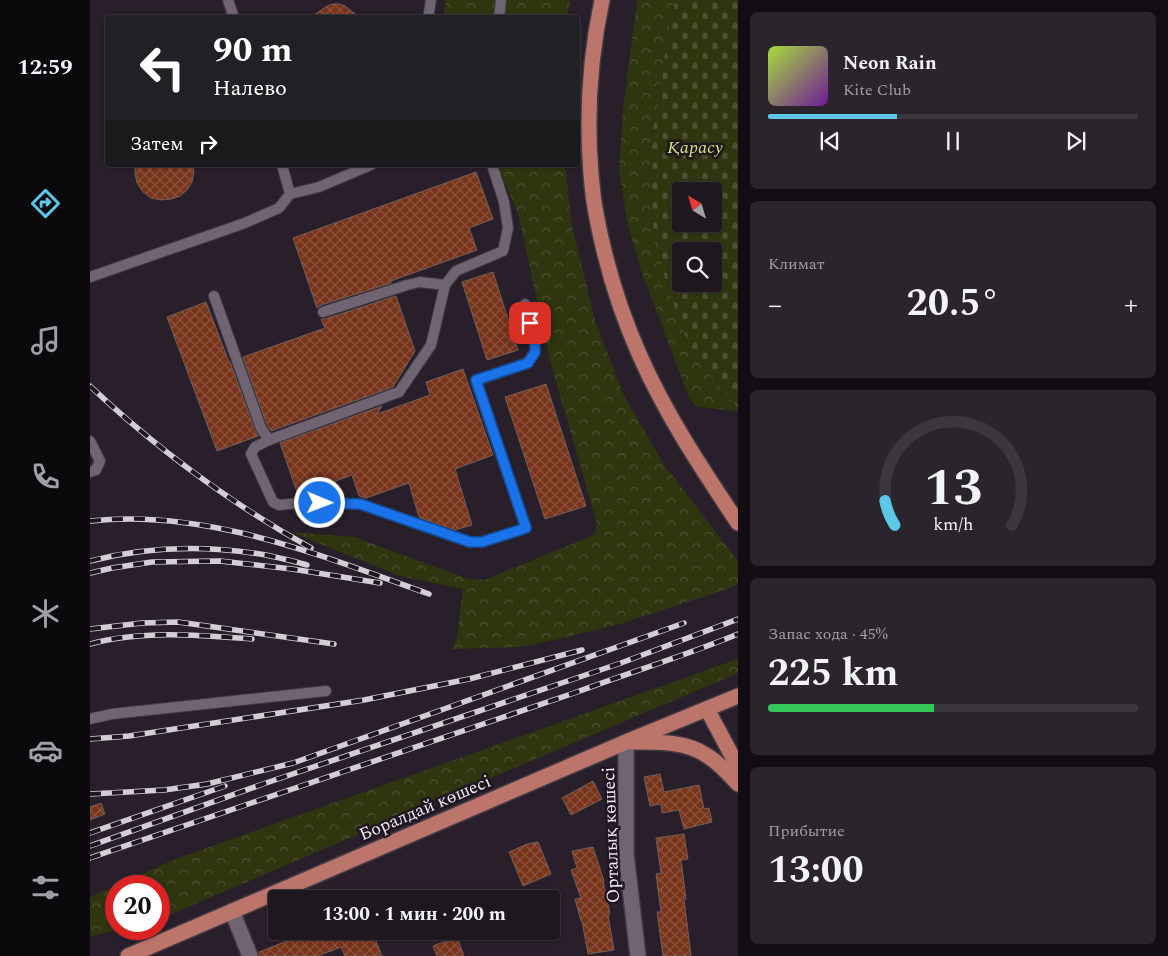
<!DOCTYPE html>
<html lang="ru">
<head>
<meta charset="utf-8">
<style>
  :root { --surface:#1f1720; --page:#2c242d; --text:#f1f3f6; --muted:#a19fa5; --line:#3c363e; --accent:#5dc7e8 }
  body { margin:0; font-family:Spectral,serif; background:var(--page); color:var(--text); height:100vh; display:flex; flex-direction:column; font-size:19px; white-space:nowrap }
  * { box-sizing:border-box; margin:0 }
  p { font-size:16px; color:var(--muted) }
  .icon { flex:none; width:28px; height:28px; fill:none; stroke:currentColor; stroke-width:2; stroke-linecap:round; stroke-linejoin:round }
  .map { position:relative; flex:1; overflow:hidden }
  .panel { display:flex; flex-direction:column; gap:12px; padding:12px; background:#110d12; width:430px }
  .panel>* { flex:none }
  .hud { position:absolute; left:15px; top:15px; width:475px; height:152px; border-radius:5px; box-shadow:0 1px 4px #0004,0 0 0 1px var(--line); background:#202124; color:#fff; overflow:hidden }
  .needle { width:32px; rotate:322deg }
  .tools { position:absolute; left:582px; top:182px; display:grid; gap:10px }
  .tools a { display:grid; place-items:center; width:50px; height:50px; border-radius:5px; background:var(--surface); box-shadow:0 1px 4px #0004,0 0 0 1px var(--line); font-size:25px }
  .speed { position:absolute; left:15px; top:875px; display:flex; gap:10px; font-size:25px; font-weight:700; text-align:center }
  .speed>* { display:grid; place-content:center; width:65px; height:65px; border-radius:50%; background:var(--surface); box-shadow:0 1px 4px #0004,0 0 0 1px var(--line); line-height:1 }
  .speed .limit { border:8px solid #d22; background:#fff; color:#111 }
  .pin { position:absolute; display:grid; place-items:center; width:42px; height:42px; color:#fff; margin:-21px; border-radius:10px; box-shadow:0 2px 8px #0006 }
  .me { position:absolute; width:55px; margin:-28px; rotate:91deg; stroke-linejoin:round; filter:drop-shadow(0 0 4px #0008) }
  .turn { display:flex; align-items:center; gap:18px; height:105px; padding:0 25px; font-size:22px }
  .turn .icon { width:65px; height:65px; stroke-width:2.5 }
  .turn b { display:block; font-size:35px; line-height:42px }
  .then { display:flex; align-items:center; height:48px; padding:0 25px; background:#0003; gap:10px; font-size:19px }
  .big { font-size:38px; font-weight:700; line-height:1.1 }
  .panel .card { flex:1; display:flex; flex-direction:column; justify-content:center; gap:8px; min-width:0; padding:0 18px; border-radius:8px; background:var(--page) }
  .panel .dial { align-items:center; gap:0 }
  .dial svg { height:130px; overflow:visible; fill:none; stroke:var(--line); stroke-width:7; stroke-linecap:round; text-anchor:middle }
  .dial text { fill:var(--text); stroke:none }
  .song { display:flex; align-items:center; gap:15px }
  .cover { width:60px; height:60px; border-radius:8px; background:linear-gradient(135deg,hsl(80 70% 55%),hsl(280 70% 35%)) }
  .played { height:5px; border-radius:2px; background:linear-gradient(90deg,var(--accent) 35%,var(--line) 35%) }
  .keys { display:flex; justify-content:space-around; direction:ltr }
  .heat { display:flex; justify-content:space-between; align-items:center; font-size:28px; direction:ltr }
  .charge { height:8px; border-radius:4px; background:linear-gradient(90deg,#34c759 45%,var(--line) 0) }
  .trip { position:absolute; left:178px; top:890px; width:292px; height:50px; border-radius:5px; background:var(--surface); box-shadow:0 1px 4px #0004,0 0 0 1px var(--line); font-weight:700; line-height:50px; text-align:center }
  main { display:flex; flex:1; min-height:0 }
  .tab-bar { display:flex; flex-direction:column; width:90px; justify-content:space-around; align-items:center; background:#0c090d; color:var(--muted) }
  .tab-bar .icon { width:35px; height:35px }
  .tab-bar .selected { color:var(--accent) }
  .tab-bar b { font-size:22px; color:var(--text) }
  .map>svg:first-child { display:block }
  .forest { fill:url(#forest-crowns) }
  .cemetery { fill:url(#cemetery-stones); fill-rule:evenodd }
  .building { fill:url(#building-cross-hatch); stroke:#715f58 }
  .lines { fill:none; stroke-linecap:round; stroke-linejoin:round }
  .service-casing { stroke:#423a44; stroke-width:12 }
  .minor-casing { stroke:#423a44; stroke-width:18 }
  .primary-casing { stroke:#423a44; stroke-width:18 }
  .service { stroke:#706472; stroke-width:10 }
  .minor { stroke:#706472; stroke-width:15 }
  .primary { stroke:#bc756a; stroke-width:15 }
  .rail-casing { stroke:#d3cdd5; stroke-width:5.5 }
  .rail { stroke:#1f1621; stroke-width:4; stroke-dasharray:11; stroke-linecap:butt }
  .route-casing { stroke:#114b97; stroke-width:12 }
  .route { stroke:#1a73e8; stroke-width:9 }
  .labels { text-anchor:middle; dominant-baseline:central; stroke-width:5; stroke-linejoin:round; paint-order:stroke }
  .park-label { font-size:18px; font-style:italic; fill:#d2e47b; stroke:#1f1621 }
  .street-label { font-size:18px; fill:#eee8f0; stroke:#1f1621 }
</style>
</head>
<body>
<main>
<nav class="tab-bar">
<b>12:59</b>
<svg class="icon selected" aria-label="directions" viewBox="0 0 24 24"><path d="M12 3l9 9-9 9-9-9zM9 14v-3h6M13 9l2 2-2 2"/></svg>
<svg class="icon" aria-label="music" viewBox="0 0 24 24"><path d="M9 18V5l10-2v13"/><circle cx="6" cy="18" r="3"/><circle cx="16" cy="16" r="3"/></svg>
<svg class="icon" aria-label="phone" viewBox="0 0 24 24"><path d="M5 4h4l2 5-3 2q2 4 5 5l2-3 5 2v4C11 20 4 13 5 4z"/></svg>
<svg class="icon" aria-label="climate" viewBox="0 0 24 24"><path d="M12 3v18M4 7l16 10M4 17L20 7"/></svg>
<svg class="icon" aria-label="car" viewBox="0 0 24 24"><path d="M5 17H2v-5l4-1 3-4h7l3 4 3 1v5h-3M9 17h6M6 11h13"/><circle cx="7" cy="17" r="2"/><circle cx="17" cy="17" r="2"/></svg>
<svg class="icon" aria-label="filters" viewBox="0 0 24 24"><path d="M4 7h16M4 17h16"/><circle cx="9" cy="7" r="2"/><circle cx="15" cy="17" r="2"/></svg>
</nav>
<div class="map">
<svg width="648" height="956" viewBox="0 0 648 956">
  <defs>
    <pattern id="forest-crowns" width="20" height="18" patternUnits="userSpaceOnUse" patternTransform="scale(1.25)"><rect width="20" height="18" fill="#2f350f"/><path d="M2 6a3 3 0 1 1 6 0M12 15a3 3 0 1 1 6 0" fill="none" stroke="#4d5232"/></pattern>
    <pattern id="cemetery-stones" width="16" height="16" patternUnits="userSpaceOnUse" patternTransform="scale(1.25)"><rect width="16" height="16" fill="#2f350f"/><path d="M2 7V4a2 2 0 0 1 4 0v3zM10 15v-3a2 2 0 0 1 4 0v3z" fill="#4d5232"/></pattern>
    <pattern id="building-cross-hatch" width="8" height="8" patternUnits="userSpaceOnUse" patternTransform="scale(1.25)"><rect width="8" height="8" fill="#77341a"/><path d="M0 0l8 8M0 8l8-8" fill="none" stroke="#8b513c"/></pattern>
  </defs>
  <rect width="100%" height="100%" fill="#291f2b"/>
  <g class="forest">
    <path d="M356,0h124l-3,17 -124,1z"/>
    <path d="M547,0h40l-7,21 -20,131 1,47 3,37 45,124 39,48v3l-41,-4 -8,-9 -48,-128 -13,-44 -9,-56 4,-60z"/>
    <path d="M407,165h68l7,61 23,94 28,74 42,72 73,95v23l-8,4 -110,36 -53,13 -46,10 -68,2 4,-12 6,-48 -63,-13 -109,-44 63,5 114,42 16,1 110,-45 3,-12 -47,-162 -32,-148z"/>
    <path d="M648,659v14l-569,242 -10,3v-32h-43v43h4l-30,8v-40l86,-38z"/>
  </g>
  <path class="cemetery" d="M587,0h61v408l-39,-48 -17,-31 -19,-58 -9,-35 -3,-37 -1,-47 20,-131zM591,191h33v33h-33zM591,251h33v33h-33z"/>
  <g class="building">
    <path d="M243,4h6l6,2 15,12h-50l17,-12z"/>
    <path d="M45,165h58l1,7 -2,10 -5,8 -7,6 -9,3 -10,1 -10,-2 -8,-6 -6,-9 -2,-9z"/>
    <path d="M386,172l17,47 -24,9 8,22 -86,31v2l-70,22 -4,3 -24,-70z"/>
    <path d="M403,272l25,78 -31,10 -25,-78z"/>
    <path d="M306,296l19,55 -22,36 -122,44 -4,-6 -24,-68 82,-29 -4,-9h4z"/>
    <path d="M116,302l23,60h1l25,68 3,6 -41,15 -50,-134z"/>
    <path d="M373,369l30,86 -38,14 17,56 -17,5 -35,-12 -2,-4 -9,-31 -43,15 -7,-2 -7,-21 -54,20 -18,-52 102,-37 -5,8 53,-19 -4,-13z"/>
    <path d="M456,384l40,122 -41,13 -40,-122z"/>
    <path d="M570,774l4,18 35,-7 5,24 5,-1 3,14 -28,7 -5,-19 -17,3 -1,-9 -11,2 -6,-29z"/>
    <path d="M503,781l9,18 -31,16 -9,-17z"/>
    <path d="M11,803l4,11 -15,6v-13z"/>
    <path d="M594,834l4,25 -7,1 5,39h-2l7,57h-28l-6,-44h4l-5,-38 5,-1 -5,-35z"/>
    <path d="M448,842l13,32 -28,12 -14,-34 18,-8z"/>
    <path d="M503,847l11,34h-1l7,33 -2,1 6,35 -26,4 -6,-33h-1l-6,-22 6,-1 -10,-28 6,-2 -5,-17z"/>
    <path d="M222,931h60l10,25h-37l-4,-9 -23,9h-59v-4z"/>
    <path d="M367,937l7,19h-27l-4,-10z"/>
  </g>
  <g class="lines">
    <g class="service-casing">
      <g id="service">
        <path d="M138,0l6,18"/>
        <path d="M338,18l3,-18"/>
        <path d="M409,18l2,-18"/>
        <path d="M402,165l12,37 4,26 -5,23 -47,20 -11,14 -14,60 -32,47 -130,48 -14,7 -4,7 22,48 6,3 21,-2 60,1 110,38h12l44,-14 -50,-147 51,-18 8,-11v-9l-10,-39"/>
        <path d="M200,194l29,-7 52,-22"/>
        <path d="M0,277l155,-54 34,-15 11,-14 -8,-29"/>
        <path d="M124,296l47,132 8,12"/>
        <path d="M233,312l84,-27 13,-3 25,3"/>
        <path d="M0,441l10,20 -4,9 -6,2"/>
        <path d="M0,719l22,-5 214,-23"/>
      </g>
    </g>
    <g class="minor-casing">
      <g id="minor">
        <path d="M536,742v112l12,102"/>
        <path d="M142,911l18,45"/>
      </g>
    </g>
    <g class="primary-casing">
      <g id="primary">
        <path d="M512,0c-12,57 -16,116 -11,174 1,11 2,23 4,34 9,51 24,101 45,148 26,59 62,113 98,167"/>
        <path d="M617,709l31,58"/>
        <path d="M543,742c24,0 52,-1 73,13 12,7 22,18 32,29"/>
        <path d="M38,956l498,-214 112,-46"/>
      </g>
    </g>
    <use href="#service" class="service"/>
    <use href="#minor" class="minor"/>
    <use href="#primary" class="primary"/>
    <g class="rail-casing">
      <g id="rail">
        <path d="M0,386c66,62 142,118 221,162"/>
        <path d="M0,521c117,-13 231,35 339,73"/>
        <path d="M0,561c58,-15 117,-16 176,-6 14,3 28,6 41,10"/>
        <path d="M0,573l22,-5 40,-6 68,-1 72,8 88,14"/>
        <path d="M0,629l52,-6 36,-1 29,4 127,18"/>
        <path d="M0,644c51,-14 109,-9 162,-5"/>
        <path d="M0,739l39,-3 235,-36 105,-21 113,-29"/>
        <path d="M0,794l74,-4 43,-6 86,-21 391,-140"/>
        <path d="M0,833l135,-47"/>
        <path d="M0,846l173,-62 358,-121 117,-44"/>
        <path d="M0,858l484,-165c54,-20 110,-37 164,-59"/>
      </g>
    </g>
    <use href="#rail" class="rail"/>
  </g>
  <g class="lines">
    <g class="route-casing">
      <path id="route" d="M230,503l40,1 110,38h12l44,-14 -50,-148 52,-17 7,-11v-10l-5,-19"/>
    </g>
    <use href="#route" class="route"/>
  </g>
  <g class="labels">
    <g class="park-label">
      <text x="605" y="147">Қарасу</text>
    </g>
    <g class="street-label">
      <text transform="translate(335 808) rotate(-23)">Боралдай көшесі</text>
      <text transform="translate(521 835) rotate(-92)">Орталық көшесі</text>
    </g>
  </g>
</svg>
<div class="tools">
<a><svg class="needle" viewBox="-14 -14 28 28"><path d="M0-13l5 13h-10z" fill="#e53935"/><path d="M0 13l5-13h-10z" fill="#a19fa5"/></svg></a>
<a><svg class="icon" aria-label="search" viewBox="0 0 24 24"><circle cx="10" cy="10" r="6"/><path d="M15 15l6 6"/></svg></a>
</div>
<div class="speed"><div class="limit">20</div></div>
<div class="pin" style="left:440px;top:323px;background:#d93025"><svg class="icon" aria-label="arrive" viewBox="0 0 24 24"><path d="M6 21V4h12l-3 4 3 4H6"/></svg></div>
<svg class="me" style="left:230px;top:503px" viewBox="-20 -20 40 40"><circle r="17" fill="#1a73e8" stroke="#fff" stroke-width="3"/><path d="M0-11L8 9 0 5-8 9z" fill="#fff"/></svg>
<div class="trip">13:00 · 1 мин · 200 m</div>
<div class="hud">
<div class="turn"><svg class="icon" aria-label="left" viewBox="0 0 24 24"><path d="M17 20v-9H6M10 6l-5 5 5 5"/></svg><div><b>90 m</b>Налево</div></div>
<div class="then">Затем<svg class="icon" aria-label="right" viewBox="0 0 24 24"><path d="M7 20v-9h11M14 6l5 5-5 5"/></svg></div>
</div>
</div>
<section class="panel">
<div class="card">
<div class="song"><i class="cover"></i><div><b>Neon Rain</b><p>Kite Club</p></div></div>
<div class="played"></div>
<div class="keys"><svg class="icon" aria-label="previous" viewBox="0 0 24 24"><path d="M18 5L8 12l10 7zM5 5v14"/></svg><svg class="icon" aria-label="pause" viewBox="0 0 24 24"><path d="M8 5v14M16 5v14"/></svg><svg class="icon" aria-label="next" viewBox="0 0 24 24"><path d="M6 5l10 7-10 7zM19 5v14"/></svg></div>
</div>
<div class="card"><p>Климат</p>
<div class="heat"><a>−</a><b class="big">20.5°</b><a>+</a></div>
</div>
<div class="card dial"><svg viewBox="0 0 100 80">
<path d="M14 69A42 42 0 1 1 86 69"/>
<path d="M14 69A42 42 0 0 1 8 54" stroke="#5dc7e8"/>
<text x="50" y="56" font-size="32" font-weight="700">13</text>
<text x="50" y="72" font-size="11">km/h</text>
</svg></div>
<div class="card"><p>Запас хода · 45%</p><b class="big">225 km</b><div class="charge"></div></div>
<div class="card"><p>Прибытие</p><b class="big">13:00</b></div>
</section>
</main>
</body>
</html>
